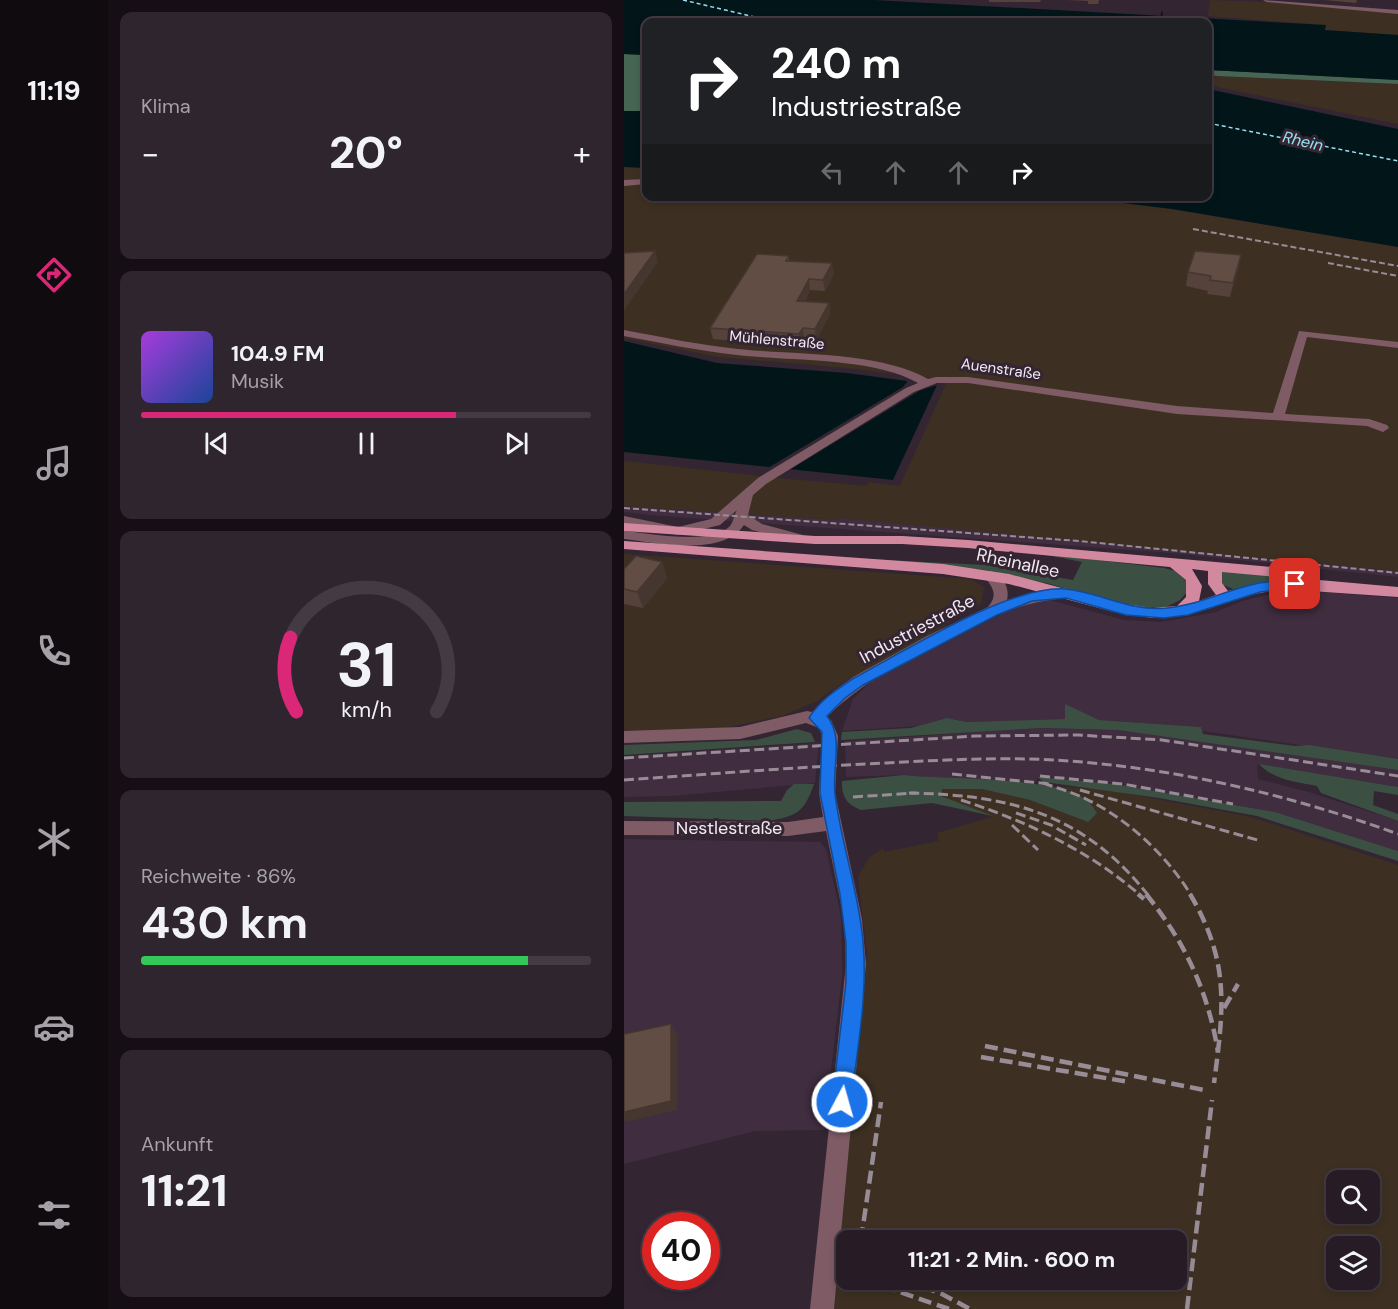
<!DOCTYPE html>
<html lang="de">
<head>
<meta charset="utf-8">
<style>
  :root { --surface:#271c26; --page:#2f252e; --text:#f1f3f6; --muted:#a4a1a7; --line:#433a43; --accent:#db2777 }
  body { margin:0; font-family:"DM Sans",sans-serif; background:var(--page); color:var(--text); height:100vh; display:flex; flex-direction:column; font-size:22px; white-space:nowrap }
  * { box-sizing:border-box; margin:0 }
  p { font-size:20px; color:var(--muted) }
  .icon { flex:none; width:33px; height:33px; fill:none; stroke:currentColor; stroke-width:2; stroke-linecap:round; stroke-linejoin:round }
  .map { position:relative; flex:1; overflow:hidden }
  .panel { display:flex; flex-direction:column; gap:12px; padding:12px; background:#150f15; width:516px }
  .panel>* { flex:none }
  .top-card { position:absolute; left:18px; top:18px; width:570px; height:183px; border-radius:12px; box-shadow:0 3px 9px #0003,0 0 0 2px var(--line); background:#202124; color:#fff; overflow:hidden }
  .fabs { position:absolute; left:702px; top:1170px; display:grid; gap:12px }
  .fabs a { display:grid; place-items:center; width:54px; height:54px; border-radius:12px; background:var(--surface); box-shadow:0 3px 9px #0003,0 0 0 2px var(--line); font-size:30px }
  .speed { position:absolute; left:18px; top:1212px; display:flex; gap:12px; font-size:30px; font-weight:700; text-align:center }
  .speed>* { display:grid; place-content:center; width:78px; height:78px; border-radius:50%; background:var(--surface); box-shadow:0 3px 9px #0003,0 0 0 2px var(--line); line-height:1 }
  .speed .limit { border:9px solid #d22; background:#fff; color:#111 }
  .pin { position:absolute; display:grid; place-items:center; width:51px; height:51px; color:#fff; margin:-26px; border-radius:12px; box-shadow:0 3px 9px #0006 }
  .me { position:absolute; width:66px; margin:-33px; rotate:6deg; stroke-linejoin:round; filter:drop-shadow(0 0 4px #0008) }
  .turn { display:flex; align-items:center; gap:21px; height:126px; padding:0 30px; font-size:27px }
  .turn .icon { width:78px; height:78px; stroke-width:2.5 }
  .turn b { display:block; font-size:42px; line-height:51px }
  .lanes { display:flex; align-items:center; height:57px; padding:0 30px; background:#0003; justify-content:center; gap:30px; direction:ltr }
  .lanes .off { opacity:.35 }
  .big { font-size:45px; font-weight:700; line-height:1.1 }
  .panel .card { flex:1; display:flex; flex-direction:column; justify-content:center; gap:9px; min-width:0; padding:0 21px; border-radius:12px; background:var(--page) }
  .panel .dial { align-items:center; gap:0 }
  .dial svg { height:156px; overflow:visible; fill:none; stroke:var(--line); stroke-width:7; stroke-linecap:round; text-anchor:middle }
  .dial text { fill:var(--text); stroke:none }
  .song { display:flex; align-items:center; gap:18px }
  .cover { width:72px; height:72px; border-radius:9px; background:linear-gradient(135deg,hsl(280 70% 55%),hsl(220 70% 35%)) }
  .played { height:6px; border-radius:3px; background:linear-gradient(90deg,var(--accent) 70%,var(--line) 70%) }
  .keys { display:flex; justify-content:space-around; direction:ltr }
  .heat { display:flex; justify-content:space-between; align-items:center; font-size:33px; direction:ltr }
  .charge { height:9px; border-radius:4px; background:linear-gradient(90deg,#34c759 86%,var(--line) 0) }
  .trip { position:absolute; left:212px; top:1230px; width:351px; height:60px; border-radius:12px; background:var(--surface); box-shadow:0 3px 9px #0003,0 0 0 2px var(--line); font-weight:700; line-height:60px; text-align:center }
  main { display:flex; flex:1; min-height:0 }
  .tab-bar { display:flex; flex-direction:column; width:108px; justify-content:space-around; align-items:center; background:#100b0f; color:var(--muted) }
  .tab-bar .icon { width:42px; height:42px }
  .tab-bar .active { color:var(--accent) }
  .tab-bar b { font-size:27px; color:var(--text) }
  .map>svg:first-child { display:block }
  .built { fill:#402d3f }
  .industrial { fill:#3d3022; fill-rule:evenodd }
  .green { fill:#3b5043 }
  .forest { fill:#466552 }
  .water { fill:#02161a }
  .pier { fill:#342533 }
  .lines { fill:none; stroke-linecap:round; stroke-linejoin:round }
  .stream { stroke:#02161a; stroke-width:1.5 }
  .ferry { stroke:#95e1f2; stroke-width:1.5; stroke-dasharray:4 3; stroke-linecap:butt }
  .minor { fill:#7f5b65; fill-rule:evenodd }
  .major { fill:#d2899f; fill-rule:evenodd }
  .rail-far2 { stroke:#988c97; stroke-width:2; stroke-dasharray:6 3; stroke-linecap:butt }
  .rail-far1 { stroke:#988c97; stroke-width:3; stroke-dasharray:10 4.5; stroke-linecap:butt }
  .rail { stroke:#988c97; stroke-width:4.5; stroke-dasharray:13 6; stroke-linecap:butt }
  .wall { fill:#54423b }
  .shaded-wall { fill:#453630 }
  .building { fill:#624d45; stroke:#453630; stroke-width:1.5 }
  .route { fill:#1a73e8; stroke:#114b97; stroke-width:1.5 }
  .labels { text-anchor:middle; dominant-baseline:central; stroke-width:6; stroke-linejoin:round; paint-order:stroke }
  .far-street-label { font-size:15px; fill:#f3e9f2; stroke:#342533 }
  .far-water-label { font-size:16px; font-style:italic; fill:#95e1f2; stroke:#342533 }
  .street-label { font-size:18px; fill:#f3e9f2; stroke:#342533 }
</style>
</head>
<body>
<main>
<nav class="tab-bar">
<b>11:19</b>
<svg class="icon active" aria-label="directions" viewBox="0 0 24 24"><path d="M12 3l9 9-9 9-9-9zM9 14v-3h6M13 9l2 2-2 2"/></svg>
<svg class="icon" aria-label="music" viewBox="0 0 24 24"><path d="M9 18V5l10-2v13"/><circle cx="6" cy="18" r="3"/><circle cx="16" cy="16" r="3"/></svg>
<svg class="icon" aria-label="phone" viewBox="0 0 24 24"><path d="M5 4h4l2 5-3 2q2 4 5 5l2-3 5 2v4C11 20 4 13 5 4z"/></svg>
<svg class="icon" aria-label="climate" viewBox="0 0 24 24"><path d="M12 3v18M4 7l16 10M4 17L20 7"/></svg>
<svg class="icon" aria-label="car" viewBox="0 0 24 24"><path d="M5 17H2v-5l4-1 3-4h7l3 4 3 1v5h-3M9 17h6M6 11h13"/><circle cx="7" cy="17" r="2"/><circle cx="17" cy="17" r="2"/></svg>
<svg class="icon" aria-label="filters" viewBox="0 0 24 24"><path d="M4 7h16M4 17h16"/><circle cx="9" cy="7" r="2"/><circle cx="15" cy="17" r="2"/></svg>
</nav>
<section class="panel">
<div class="card"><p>Klima</p>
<div class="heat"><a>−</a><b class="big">20°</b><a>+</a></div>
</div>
<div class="card">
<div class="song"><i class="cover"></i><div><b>104.9 FM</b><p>Musik</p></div></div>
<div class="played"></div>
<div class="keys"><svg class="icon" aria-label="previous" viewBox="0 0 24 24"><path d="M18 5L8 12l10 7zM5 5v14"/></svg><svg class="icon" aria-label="pause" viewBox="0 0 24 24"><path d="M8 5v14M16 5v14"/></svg><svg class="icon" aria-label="next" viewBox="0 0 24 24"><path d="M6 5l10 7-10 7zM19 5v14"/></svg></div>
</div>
<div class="card dial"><svg viewBox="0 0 100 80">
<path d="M14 69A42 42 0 1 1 86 69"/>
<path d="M14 69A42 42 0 0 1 11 31" stroke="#db2777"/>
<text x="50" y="56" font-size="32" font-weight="700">31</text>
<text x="50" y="72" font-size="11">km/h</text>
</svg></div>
<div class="card"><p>Reichweite · 86%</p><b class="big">430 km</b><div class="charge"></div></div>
<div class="card"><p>Ankunft</p><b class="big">11:21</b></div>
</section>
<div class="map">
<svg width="774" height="1309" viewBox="0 0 774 1309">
  <rect width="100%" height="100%" fill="#342533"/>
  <g class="built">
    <path d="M0,506l214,14 1,-3 559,54v6l-226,-24 -522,-38 -26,-3z"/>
    <path d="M684,591l90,7v161l-196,-28 -1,-4 -102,-7 -34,-15v14l-99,3 -19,-4 -28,8 -77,5 11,-32 17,-17 149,-77 27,-6 78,21 38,2 54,-10 26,-11 37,-9z"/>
    <path d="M418,728l76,2 280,40v17l-141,-23 1,15 51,13 89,29v30l-123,-39 -162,-28 -75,-7 -5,8 -129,-10 -58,2 -1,-36z"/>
    <path d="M195,743l-4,40 -143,13 -48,1v-41z"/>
    <path d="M0,839l196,3 6,7 15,67 1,60 -18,154 -69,1 -131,33z"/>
  </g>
  <g class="industrial">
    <path d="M586,0l85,3 103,10v22l-74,-5 1,-5 -117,-9z"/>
    <path d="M584,76l190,8v40l-190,-39z"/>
    <path d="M0,167l22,1v28l428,1 98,12 226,38v324l-558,-53 -2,2 -214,-14v-45l154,17 88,8 3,-4 31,4 46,-102 -4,-4 -95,-12 -129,-11 -94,-19z"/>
    <path d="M0,554l346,25 14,8 -3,17 -33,19 -10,9 -93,49 -28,20 -35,15 -59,12 -99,3z"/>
    <path d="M409,785l70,4 148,28 147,48v444h-564l33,-356 -9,-77 12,-19 13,-9 1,4 55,-11 -2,-8 55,-16 -51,-21v-7h41l48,11 58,22 -1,-23zM712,1180h34v34h-34zM222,1240h330v40h-330zM712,1246h34v34h-34z"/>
  </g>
  <g class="green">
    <path d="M413,553l127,15 11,3 11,9 1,12 -7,8 -14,7h-35l-81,-23 -65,-14 -194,-15 194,10 88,15 9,-18z"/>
    <path d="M597,571l91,8v2h-31l-48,8 -12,-5z"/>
    <path d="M441,704l34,16 102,7 2,7 92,12 14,-1 89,14v11l-280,-40 -76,-2 -201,12 1,-8 69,-4 36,-10 19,4 99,-3z"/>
    <path d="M173,729l14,4 4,9 -191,13v-10l132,-5z"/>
    <path d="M635,764l139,23v8l-24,-4 -1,14 25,9v7l-77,-28 -4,-7c-21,-4 -43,-6 -58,-22z"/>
    <path d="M280,775c45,5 145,1 182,24 4,3 8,10 11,14l-9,9 -58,-22 -48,-11h-40l-1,7 52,20 -61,-13 -71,7c-14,-5 -20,-14 -19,-29z"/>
    <path d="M413,777l76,7 162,28 123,39v10l-141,-45 -98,-18 -115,-16z"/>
    <path d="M170,784h20c-10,28 -16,32 -46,37l-144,-5v-14l157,-1 6,-11z"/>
  </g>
  <g class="forest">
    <path d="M0,54l22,1v56h-22z"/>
    <path d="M584,70l190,10v4l-182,-8 -8,-2z"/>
  </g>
  <g class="water">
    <path d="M0,0h250l452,25 -1,5 73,5v45l-190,-10v-48h-562v33l-22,-1z"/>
    <path d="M584,89l190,40v118l-226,-38 -98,-12 134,-1z"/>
    <path d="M0,111h22v57l-22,-1z"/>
    <path d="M0,341l93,22 130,10 90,12 -44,95 -269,-28z"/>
  </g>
  <path class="pier" d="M282,378l34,6 -21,7 -133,81 -18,-4 135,-81 4,-5z"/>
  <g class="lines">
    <path class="stream" d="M537,22l1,-10"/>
    <g class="ferry">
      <path d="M59,0l93,22"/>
      <path d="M584,123l190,38"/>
    </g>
    <g class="minor">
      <path d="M639,0l135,10v4l-132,-12z"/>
      <path d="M21,179l1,5 -22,2v-6z"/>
      <path d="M0,330c38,7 75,15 114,19 56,6 141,2 190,30l8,-2h32l209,29 96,7 26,-82 99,11v6l-91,-11 -22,77 84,5 18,6 2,3 -6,4 -16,-6 -190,-12 -209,-31h-31l-23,9 -148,92 -13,11 -5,20 14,9 41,11 2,3 -2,3 -5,1 -46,-12 -8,-5c-21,32 -87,18 -120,14v-8c26,2 86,15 106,-5 4,-5 4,-11 7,-16l-17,15 -42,10 -54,-11v-8l54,11 33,-8 47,-41 148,-90 12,-5c-44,-26 -129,-22 -181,-28 -38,-4 -75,-12 -113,-19z"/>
      <path d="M367,571c12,4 19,17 16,29l34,-9 25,-3 7,5c-4,6 -9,5 -16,6 -19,2 -36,7 -54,13 -55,21 -136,64 -177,106l5,2 7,16 -3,57 27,126 4,45 -32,345h-24l36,-345 -2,-45 -18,-88 -38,5 -164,-1v-14l164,1 35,-5 -4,-24 3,-57 -3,-8 -13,-5 -66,16 -116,4v-12l116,-4 67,-16 5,1 23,-22 18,-13 74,-41 61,-29c11,-13 4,-20 -4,-31z"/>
    </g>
    <path class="major" d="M0,523l191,13h87l66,4 338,30 7,5 -5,4 90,8v10l-117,-8 -32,6 -61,20 -36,3 -38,-6 -105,-28 -66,-10 -319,-25v-8l319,23 66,10 105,28 38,6 25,-2 9,-9v-17l-16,-13 -202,-19 -66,-4h-87l-191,-13zM568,569l16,2v13l8,11 -17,6 3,-15zM598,572l78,7h-19l-53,12 -6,-8z"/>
    <g class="rail-far2">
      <path d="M569,229l205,37"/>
      <path d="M704,263l70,13"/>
      <path d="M0,508l455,33 319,32"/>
    </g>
    <g class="rail-far1">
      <path d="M0,758l352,-22 102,-1 84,5 236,36"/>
      <path d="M328,774l98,10"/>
      <path d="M416,776l83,8 110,20"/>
      <path d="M0,780c87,-6 175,-13 262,-17 56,-3 112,-6 168,-3 118,7 233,34 344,74"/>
      <path d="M419,783c14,5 29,9 43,16 42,20 81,57 105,96"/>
      <path d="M456,790l181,51"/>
      <path d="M285,793c101,2 174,20 239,102"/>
      <path d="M229,797l63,-4"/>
      <path d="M337,800c65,21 127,50 179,95"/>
      <path d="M392,813l35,12 35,20"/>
      <path d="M388,825l26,25"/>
    </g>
    <g class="rail">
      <path d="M514,894l6,5"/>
      <path d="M522,894c39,48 62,97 72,158"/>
      <path d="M566,894c40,68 34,113 24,189"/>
      <path d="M600,1008l14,-24"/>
      <path d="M361,1046l219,44"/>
      <path d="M357,1057l148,25"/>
      <path d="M237,1240l20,-138"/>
      <path d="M241,1280l84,29"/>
      <path d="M281,1280l37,14 28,15"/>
      <path d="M563,1309l25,-209"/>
    </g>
  </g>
  <g class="wall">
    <path d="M365,0h52l-1,2h-51z"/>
    <path d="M442,0h33l-1,4h-10v-3z"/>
    <path d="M700,0h33l-1,3z"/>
    <path d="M617,255l-3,15 -8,27 -23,-3 1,-3 -22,-5 2,-14z"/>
    <path d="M165,256v5l45,13 -9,17 -15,-1 -5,11 24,2 1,11 -14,27 -12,-1 -3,6 -88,-7 -3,-11z"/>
    <path d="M38,562l5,16 -24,30 -19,-4v-35z"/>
  </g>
  <g class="shaded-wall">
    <path d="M31,251l3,11 -34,48v-16z"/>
    <path d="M617,255l-3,15 -8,27 3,-14z"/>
    <path d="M208,263l2,11 -9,17 -2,-11z"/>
    <path d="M185,279l1,11 -11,22 -2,-11z"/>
    <path d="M205,303l1,11 -14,27 -1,-12z"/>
    <path d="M179,328l1,12 -3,6 -2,-12z"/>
    <path d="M38,562l5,16 -24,30 -6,-16z"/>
    <path d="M47,1024l6,10v76l-51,12 -2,-3v-7z"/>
  </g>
  <g class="building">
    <path d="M31,251l-31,43v-41z"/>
    <path d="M571,251l46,4 -8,28 -23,-3 1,-4 -23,-4z"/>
    <path d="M133,254l32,2 -3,5 46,2 -9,17 -14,-1 -12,22 32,2 -14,26 -12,-1 -4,6 -89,-6z"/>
    <path d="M12,556l26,6 -25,30 -13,-3v-20z"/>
    <path d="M47,1024v77l-47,11v-78z"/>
  </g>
  <path class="route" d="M671,579l5,1v7l-40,5 -72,23 -24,3 -38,-3 -60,-17 -34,3 -35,14 -134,70 -18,13 -18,18c17,21 5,51 8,78 6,50 24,98 28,148 5,53 -6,108 -12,160l-3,6 -6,3 -7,-3 -3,-6 14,-119v-40l-6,-49 -20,-101 2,-61 -13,-14c10,-17 28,-29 45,-40 51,-27 156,-93 211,-89 35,3 64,23 102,19 33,-3 61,-19 92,-25 12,-2 24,-3 36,-4z"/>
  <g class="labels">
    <g class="far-street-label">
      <text transform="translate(153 340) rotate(5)">Mühlenstraße</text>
      <text transform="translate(377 369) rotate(8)">Auenstraße</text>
    </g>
    <g class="far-water-label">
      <text transform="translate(679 141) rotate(13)">Rhein</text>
    </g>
    <g class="street-label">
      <text transform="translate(394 563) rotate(12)">Rheinallee</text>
      <text transform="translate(293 629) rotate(-28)">Industriestraße</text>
      <text x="105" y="828">Nestlestraße</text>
    </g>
  </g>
</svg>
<div class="fabs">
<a><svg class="icon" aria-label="search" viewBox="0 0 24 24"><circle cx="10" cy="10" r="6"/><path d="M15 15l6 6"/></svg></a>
<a><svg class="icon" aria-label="layers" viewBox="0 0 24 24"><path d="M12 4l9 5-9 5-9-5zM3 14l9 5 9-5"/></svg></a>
</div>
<div class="speed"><div class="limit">40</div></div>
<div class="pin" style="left:671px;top:584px;background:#d93025"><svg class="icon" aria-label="arrive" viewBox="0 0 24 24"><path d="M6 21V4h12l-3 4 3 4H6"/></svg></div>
<svg class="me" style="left:218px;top:1102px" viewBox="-20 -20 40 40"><circle r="17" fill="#1a73e8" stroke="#fff" stroke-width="3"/><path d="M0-11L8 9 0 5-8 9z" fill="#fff"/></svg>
<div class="trip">11:21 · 2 Min. · 600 m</div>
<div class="top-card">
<div class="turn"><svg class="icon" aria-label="right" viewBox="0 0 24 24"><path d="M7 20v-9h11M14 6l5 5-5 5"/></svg><div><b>240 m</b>Industriestraße</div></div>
<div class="lanes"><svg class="icon off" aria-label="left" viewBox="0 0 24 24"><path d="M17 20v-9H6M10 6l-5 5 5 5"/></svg><svg class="icon off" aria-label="ahead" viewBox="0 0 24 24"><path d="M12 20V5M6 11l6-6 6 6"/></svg><svg class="icon off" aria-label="ahead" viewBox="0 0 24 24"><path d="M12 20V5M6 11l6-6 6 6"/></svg><svg class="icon" aria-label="right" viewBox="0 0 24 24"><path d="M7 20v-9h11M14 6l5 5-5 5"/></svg></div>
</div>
</div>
</main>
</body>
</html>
